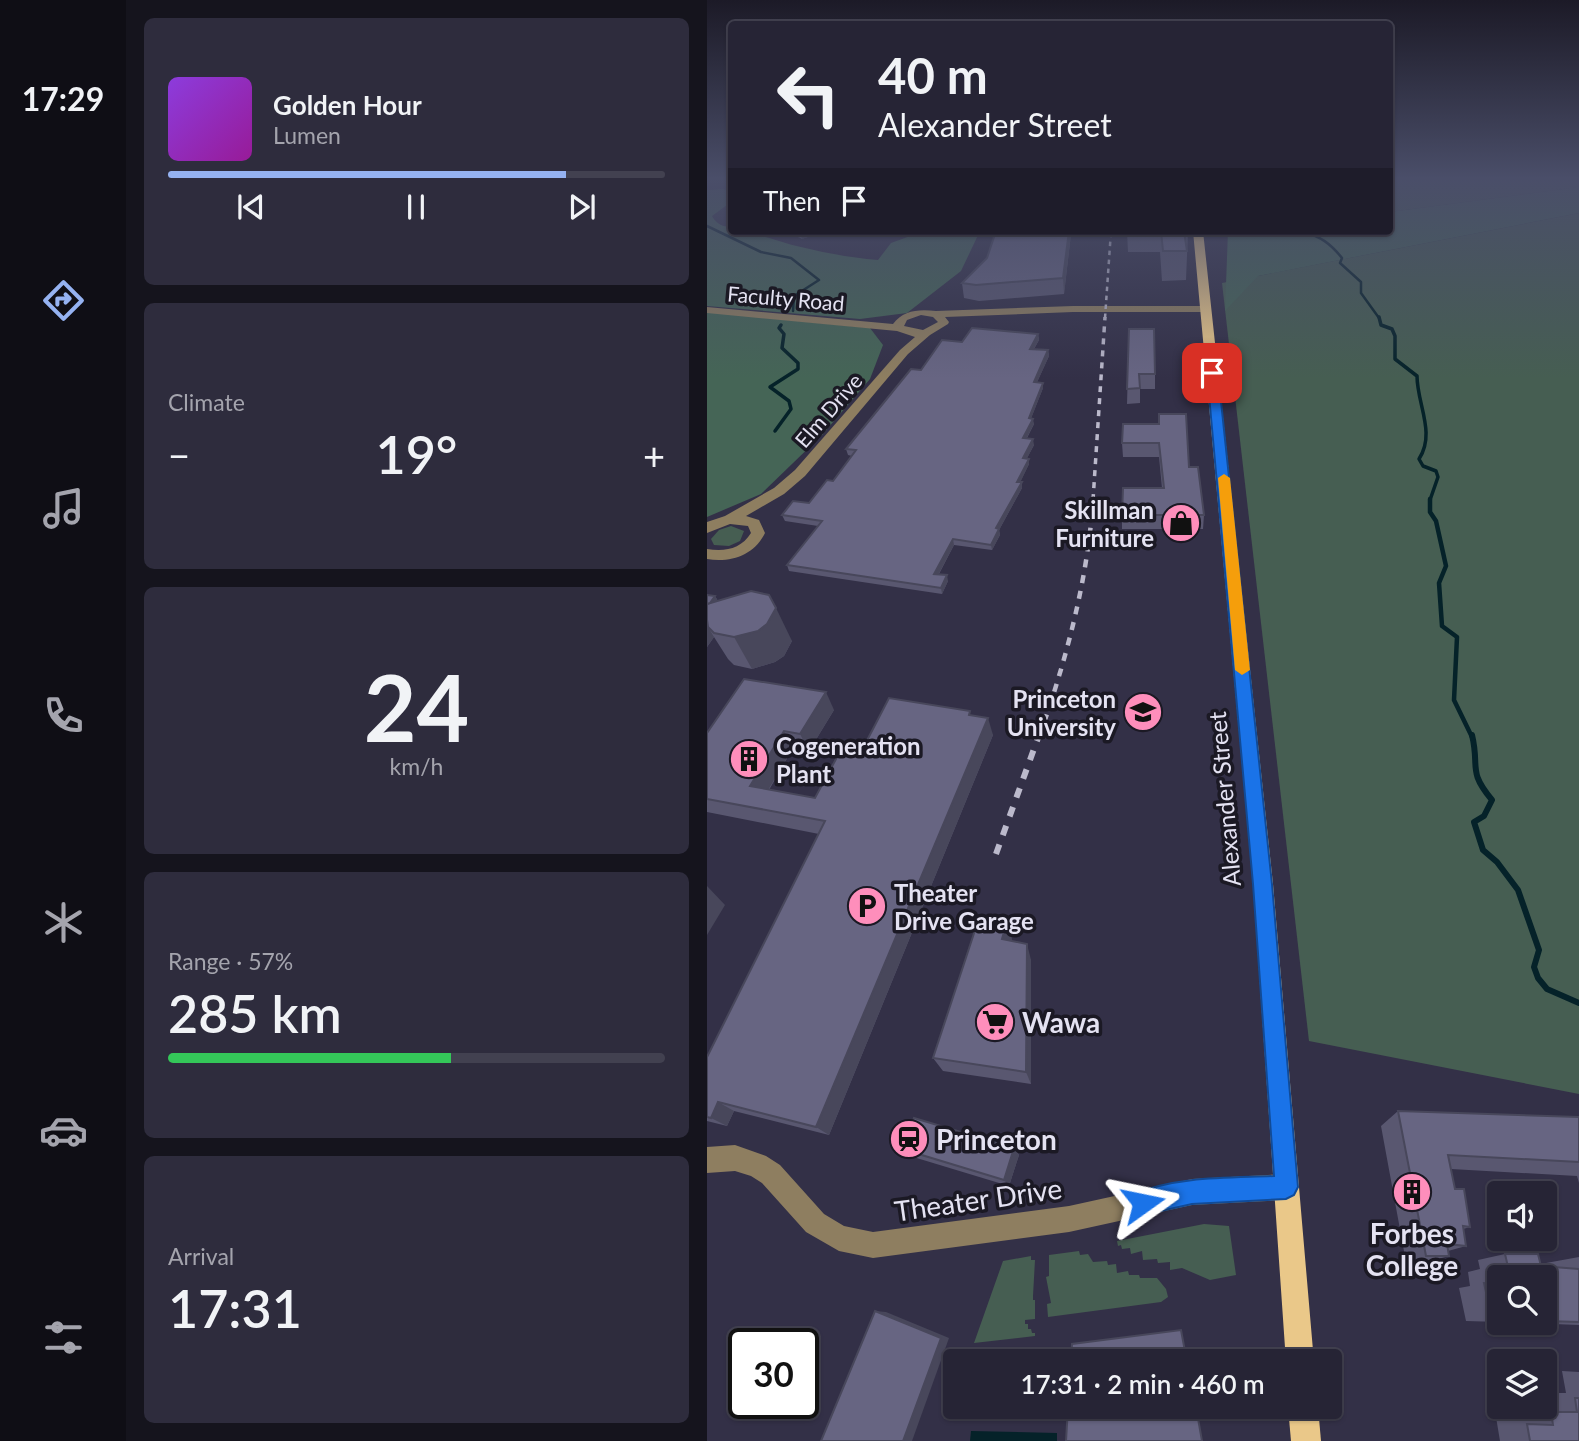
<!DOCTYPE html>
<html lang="en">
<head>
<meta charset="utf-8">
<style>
  :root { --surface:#262435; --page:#2e2c3d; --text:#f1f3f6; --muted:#a4a4ad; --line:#424150; --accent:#95b2f1 }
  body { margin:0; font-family:Lato,sans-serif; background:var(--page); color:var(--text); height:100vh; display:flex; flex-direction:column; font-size:26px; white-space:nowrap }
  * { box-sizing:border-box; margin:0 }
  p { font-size:23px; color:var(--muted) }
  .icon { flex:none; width:38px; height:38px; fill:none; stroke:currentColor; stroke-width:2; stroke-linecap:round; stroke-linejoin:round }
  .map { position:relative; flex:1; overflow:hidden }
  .panel { display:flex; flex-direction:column; gap:18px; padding:18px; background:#15141d; width:581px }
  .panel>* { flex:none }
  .hud { position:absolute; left:21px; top:21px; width:665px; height:214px; border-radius:7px; box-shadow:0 2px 5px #0004,0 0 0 2px var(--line); background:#262435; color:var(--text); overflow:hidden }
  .fabs { position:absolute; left:780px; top:1181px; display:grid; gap:14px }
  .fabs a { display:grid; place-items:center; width:70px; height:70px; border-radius:7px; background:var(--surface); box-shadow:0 2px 5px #0004,0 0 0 2px var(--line); font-size:35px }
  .speed { position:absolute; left:21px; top:1328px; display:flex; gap:14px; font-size:35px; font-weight:700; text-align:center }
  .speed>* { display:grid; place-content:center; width:91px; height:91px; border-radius:50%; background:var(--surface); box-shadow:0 2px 5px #0004,0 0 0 2px var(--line); line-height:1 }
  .speed .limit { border:4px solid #111; border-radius:10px; background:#fff; color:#111 }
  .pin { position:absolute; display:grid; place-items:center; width:60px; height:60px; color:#fff; margin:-30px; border-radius:14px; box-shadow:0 4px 10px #0006 }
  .me { position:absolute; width:77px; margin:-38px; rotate:78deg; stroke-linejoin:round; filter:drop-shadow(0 0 5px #0008) }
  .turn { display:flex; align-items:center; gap:24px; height:147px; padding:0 35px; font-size:32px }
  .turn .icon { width:91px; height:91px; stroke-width:2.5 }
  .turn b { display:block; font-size:49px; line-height:60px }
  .then { display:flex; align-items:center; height:66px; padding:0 35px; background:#0003; gap:14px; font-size:26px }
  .big { font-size:52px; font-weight:600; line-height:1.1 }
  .panel .card { flex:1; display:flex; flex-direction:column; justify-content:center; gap:10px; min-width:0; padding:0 24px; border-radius:10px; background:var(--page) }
  .panel .dial { align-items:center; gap:0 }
  .dial b { font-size:91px; line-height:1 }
  .song { display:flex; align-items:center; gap:21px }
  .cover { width:84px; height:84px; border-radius:10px; background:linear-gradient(135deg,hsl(270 70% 55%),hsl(300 70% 35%)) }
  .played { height:7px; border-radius:4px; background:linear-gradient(90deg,var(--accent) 80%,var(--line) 80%) }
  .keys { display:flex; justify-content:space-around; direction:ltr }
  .heat { display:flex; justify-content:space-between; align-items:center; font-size:38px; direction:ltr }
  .charge { height:10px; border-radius:5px; background:linear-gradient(90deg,#34c759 57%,var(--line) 0) }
  .trip { position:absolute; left:236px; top:1349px; width:399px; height:70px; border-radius:7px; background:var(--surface); box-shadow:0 2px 5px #0004,0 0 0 2px var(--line); font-weight:600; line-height:70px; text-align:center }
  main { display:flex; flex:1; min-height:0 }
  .dock { display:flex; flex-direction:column; width:126px; justify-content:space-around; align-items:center; background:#0f0e15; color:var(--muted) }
  .dock .icon { width:49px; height:49px }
  .dock .on { color:var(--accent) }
  .dock b { font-size:32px; color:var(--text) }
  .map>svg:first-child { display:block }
  .green { fill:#465e52 }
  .forest { fill:#456556 }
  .water { fill:#052229 }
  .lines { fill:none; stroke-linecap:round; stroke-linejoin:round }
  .stream-far3 { stroke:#052229; stroke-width:2.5 }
  .stream-far2 { stroke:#052229; stroke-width:3.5 }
  .stream-far1 { stroke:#052229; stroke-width:4.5 }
  .stream { stroke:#052229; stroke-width:6 }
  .minor { fill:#8e7e60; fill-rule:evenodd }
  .major { fill:#eac889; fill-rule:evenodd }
  .rail-far3 { stroke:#bbb9cb; stroke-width:2.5; stroke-dasharray:4.5 4.5; stroke-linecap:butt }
  .rail-far2 { stroke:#bbb9cb; stroke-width:3.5; stroke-dasharray:6 6; stroke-linecap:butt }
  .rail-far1 { stroke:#bbb9cb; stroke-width:4.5; stroke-dasharray:8 8; stroke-linecap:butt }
  .rail { stroke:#bbb9cb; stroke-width:6; stroke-dasharray:10 10; stroke-linecap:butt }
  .wall { fill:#595770 }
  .shaded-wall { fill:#48475b }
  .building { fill:#676582; stroke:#48475b; stroke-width:2 }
  .route { fill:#1a73e8; stroke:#114b97; stroke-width:2 }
  .slow { fill:#f59e0b }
  .labels { text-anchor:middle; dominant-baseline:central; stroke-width:7; stroke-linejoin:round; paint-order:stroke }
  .far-street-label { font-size:21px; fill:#e4e2f2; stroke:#1b1924 }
  .poi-label { font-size:24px; font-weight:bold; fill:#e4e2f2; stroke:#1b1924; text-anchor:end }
  .street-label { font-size:24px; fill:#e4e2f2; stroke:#1b1924 }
  .near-poi-label { font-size:28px; font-weight:bold; fill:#e4e2f2; stroke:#1b1924; text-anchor:start }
  .near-street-label { font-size:28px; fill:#e4e2f2; stroke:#1b1924 }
</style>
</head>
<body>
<main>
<nav class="dock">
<b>17:29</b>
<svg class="icon on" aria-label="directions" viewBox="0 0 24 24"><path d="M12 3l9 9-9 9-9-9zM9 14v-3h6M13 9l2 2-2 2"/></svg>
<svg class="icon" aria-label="music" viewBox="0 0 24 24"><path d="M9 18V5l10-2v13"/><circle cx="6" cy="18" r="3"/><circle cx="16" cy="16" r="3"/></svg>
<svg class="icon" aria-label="phone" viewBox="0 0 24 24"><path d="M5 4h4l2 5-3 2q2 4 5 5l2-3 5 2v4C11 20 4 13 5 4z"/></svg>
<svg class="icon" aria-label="climate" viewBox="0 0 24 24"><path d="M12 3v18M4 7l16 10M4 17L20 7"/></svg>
<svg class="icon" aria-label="car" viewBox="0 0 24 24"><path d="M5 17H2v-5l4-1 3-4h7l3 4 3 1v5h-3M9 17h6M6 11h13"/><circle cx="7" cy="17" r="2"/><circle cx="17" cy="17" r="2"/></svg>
<svg class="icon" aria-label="filters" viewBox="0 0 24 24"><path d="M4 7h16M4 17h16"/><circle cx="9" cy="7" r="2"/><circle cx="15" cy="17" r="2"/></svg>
</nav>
<section class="panel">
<div class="card">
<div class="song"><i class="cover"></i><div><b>Golden Hour</b><p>Lumen</p></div></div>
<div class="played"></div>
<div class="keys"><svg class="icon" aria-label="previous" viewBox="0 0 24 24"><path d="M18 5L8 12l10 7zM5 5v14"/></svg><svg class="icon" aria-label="pause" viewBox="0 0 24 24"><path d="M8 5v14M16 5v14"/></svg><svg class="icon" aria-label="next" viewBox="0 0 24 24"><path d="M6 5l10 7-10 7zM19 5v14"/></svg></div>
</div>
<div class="card"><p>Climate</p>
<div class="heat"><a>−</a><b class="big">19°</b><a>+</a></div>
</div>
<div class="card dial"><b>24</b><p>km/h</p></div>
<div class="card"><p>Range · 57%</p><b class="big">285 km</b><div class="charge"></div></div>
<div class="card"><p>Arrival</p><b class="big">17:31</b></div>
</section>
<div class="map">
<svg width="872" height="1441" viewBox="0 0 872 1441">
  <rect width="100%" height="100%" fill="#333047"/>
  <g class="green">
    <path d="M682,177h190v10l-189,25z"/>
    <path d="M872,213v881l-270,-53 -87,-758z"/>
    <path d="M24,526l13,5 -4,10 -11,5 -15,-1 -3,-6 8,-9z"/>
    <path d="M497,1224l25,2 7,49 -26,5 -28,-12 -12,2v-8l-12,1 -1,-4 -14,1 -1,-9 -11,3 -1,-6 -8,1 -1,-4 -3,1 -1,-5z"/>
    <path d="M372,1251l1,4 8,-1 5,8 14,-1 1,4 8,-1 1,9 11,-2 1,4h10l1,3h17l9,11 2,8 -7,5 -113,15 -1,-13 4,-1 -5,-26 3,-1v-21z"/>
    <path d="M324,1256v4h4l-2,36v4h2v19l-10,1v4h3v5h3l1,4h3v3l-61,7 29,-82z"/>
  </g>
  <g class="forest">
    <path d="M872,187v26l-321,63 -33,35 3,-80h161l1,-19z"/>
    <path d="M16,189l8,2v11l-19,14c4,7 11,12 19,10v5c24,0 47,11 70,16 25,6 51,11 77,13l13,-17 33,-12h56l-19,40 -54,42 -47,6 -153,-13v-116z"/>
    <path d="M0,312l163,16 13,17 -13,34 -48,56 -61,59 -54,23z"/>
  </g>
  <path class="water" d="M264,1431l86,2v8h-87z"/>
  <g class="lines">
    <g class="stream-far3">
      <path d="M0,226l54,26 30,6 28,22 -25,16 -1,15"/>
      <path d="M595,231c19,6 28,12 40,27l-2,5 21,19v11l18,25"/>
    </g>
    <g class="stream-far2">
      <path d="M672,317l2,8 11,4 3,7v23l22,17c0,28 19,57 2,83l4,7 13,5 2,6 -8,23"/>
      <path d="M68,431l16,-22 -2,-8 -19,-14 28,-18v-6l-16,-15 2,-14 -5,-6 2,-3"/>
    </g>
    <path class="stream-far1" d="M723,499v13l6,9 10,45 -7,17 3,43 15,11 -3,63 18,37"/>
    <path class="stream" d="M765,735c8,33 -5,35 20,65l-8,16 -10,6 9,28 14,12 21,28 21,60 -5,17 4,11 9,11 32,14"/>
    <g class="minor">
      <path d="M366,306h133l5,3 -5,3h-133l-128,5 4,5 -1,2 -18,11 -22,19 -103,122 -21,18 -38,22 13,4 6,13c-11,22 -34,30 -58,26v-10c18,3 34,0 44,-16l-3,-7 -18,-2 -23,9v-11l18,-6 49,-28 21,-18 105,-120 15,-13 -18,-6 -190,-18v-6l186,17c10,-14 26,-15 43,-13zM214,315l12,2 5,5 -15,8 -19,-4 3,-6z"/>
      <path d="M28,1145l31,11 14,9 44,49 20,12 29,6 196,-26 123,-27 94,-5 9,4 4,9 -4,9 -9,4 -94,5 -123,27 -196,26 -34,-7 -33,-19 -44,-49 -11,-7 -16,-5 -28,2v-26z"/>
    </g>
    <g class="major">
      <path d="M486,231h10l70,653 41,478h-28l-33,-478z"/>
      <path d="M581,1407h30l3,34h-30z"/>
    </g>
    <path class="rail-far3" d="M398,318l6,-87"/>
    <path class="rail-far2" d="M386,500l12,-183"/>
    <path class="rail-far1" d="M332,737c27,-76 49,-158 54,-238"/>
    <path class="rail" d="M289,854l43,-119"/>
  </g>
  <g class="wall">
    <path d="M79,231h39l-23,8z"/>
    <path d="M420,231h61l-2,49 -24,1 -2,-29h-32z"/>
    <path d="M364,234l-7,60 -85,7 -15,-3 -2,-15 25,-25z"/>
    <path d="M422,329l26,45v15h-15v14l-13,1z"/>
    <path d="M331,334l1,6 -5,9 14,1 1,6 -12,26 6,1v5l-12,30 3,6 -7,14 7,7 -7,13 2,1v5l-9,18 2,6 -23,42 1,5 -8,15 -38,-5 -15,29 9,7 -6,13 -153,-23 -2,-6 31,-39 -33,-5 -3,-6 27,-12 24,-22 19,-25 -4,-1 -2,-6 75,-79 41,-28z"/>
    <path d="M452,424l30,43 15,48 -1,14h-81v-14l40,-27 -3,-31h-36l-1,-14z"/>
    <path d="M0,595l8,1 3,5 74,40 -8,15 -9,6 -23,7 -18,-4 -6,-6 -14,-22 -7,10z"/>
    <path d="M127,710l-25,41 -16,-3 -24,42 46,8 47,-48 109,-35 22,20 -164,400 -95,-24 -7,15 -20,-5v-64l112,-223 -112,-22v-79z"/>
    <path d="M305,939v2l19,19v124l-88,-13 -10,-13z"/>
    <path d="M691,1111l181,6v66l-2,-7 -126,-7 4,20 15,38 -7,2 3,17 -18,5 1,5 -22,6h-21l-25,-136z"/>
    <path d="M307,1148l5,7 -10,31 -99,-30 -8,-7z"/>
    <path d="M798,1254l36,12 6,1 -1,-4 33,-6v68l-52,-2h18v-45h-45v44l-34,-1 -7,-33 11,-2 -2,-14 12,-3 -2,-9z"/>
    <path d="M855,1371l17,1v69h-79l-4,-24 24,1 -2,-11h27v-14h21z"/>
  </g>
  <g class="shaded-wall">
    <path d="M93,231h25l-23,8z"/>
    <path d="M362,231h2v3l-7,60 -1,-16z"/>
    <path d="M331,334l1,6 -8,14 -1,-5z"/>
    <path d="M341,350l1,6 -14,31 -1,-5z"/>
    <path d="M336,383v5l-14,36v-6z"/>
    <path d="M326,419l1,5 -10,19 -1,-5z"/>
    <path d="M326,439l1,6 -10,19 -1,-6z"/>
    <path d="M322,459v5l-11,23 -1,-5z"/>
    <path d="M315,482v6l-23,42 1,5 -8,15 -1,-5 5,-17z"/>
    <path d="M246,539l1,6 -18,34 -2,-5z"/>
    <path d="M240,575l1,6 -6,13 -1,-6z"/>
    <path d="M8,596l13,23 -20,8 6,10 -7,10v-40z"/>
    <path d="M69,608l16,33 -8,15 -9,6 -23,7 -18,-32z"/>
    <path d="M119,692l8,18 -25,41 -9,-17z"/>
    <path d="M281,718l5,17 -164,400 -13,-8z"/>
    <path d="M77,731l9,17 -32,54 -11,-16z"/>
    <path d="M0,886l18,19 -18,30z"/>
    <path d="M300,922l5,17 -4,17 -6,-17z"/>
    <path d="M320,944l4,16v124l-5,-12z"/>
    <path d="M11,1102l16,9 -7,15 -16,-8z"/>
    <path d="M307,1148l5,7 -10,31 -5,-6z"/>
    <path d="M168,1311l11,1 63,26 -37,103h-9z"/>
  </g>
  <g class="building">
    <path d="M289,231h73l-6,47 -87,7 -14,-2 25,-25z"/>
    <path d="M454,231h23l3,20h-24z"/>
    <path d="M265,328l66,6 -8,15 18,1 -14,32 9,1 -14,35 4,1 -10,19 10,1 -10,19 6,1 -12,23h5l-26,46 3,1 -8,16 -38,-6 -19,35 13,1 -6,13 -154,-23 35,-44 -40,-6 11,-14 16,2 18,-23 6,1 23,-31 -10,-1 65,-80 10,1 21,-30 20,2z"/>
    <path d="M422,329h25l1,45h-16l1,14 -13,1z"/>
    <path d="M452,414h27l3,53h9l6,48h-82l1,-27h41l-5,-45h-37l1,-19h36z"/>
    <path d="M44,591l18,4 7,13 -9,16 -9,7 -24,6 -20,-4 -6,-6 -1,-7v-16z"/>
    <path d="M0,595l8,1 -5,7 -3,1z"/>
    <path d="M37,679l82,13 -26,42 -16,-3 -34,55 65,12 28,-52 19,4 27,-52 81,13 -1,4 19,3 -172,409 -98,-25 -7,16 -4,-1v-60l118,-236 -118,-22v-66z"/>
    <path d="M272,918l28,4 -5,17 25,5 -1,128 -93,-14z"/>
    <path d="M691,1111l181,6v45l-131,-7 7,34h9l6,38 -7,-1 3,20 -19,-2 2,12h-23z"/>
    <path d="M207,1118l100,30 -10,32 -102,-31z"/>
    <path d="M798,1254h33l3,12 38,3v53l-34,-1v-43h-45v42l-8,-1 -8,-36 13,1 -3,-18 14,1z"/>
    <path d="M168,1311l66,27 -38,103h-82z"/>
    <path d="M474,1330l6,32h-116l1,-18z"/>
    <path d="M868,1398h4v43h-49l-3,-17 26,1 -2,-13h26z"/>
    <path d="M361,1407h128l6,34h-136z"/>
  </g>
  <linearGradient id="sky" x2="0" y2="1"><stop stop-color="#1c1a27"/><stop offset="0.47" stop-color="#4a4e69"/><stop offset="1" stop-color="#4a4e69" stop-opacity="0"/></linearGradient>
  <rect width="872" height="379" fill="url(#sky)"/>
  <path class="route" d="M505,370l6,3 54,511 26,303 -4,8 -8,4 -94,5 -49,11 -9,-4 -3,-8 3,-9c44,-18 94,-16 140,-18l-21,-292 -46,-511z"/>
  <path class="slow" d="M517,474l6,4 20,192 -8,5 -7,-5 -17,-192z"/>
  <defs>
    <g id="shop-disc" transform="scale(2.0125)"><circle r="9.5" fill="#fe8ebb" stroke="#1b1924"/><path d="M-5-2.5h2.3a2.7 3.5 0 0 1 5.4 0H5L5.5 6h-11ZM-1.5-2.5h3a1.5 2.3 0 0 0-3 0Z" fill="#111"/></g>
    <g id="university-disc" transform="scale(2.0125)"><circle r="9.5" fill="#fe8ebb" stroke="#1b1924"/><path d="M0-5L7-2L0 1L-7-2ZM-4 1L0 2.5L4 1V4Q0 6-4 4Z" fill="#111"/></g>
    <g id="building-disc" transform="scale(2.0125)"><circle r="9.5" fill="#fe8ebb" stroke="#1b1924"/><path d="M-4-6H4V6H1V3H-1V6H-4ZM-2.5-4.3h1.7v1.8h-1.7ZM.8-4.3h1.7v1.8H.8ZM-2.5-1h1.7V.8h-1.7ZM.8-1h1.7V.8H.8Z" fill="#111"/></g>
    <g id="parking-disc" transform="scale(2.0125)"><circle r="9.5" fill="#fe8ebb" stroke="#1b1924"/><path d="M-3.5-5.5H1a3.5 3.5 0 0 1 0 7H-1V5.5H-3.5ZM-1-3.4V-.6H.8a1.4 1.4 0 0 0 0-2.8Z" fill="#111"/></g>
    <g id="supermarket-disc" transform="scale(2.0125)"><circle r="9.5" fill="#fe8ebb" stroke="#1b1924"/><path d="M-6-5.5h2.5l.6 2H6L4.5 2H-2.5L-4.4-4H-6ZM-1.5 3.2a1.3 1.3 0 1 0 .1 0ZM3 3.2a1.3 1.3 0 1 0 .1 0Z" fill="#111"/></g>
    <g id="station-disc" transform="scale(2.0125)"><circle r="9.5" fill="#fe8ebb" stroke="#1b1924"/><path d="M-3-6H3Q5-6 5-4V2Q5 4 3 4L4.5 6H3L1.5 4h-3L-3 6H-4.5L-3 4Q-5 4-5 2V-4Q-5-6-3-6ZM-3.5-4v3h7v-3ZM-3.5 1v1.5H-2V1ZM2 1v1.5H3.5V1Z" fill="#111"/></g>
  </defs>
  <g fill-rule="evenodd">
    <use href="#shop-disc" x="474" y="523"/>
    <use href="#university-disc" x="436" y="712"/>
    <use href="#building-disc" x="42" y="759"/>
    <use href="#parking-disc" x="160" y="906"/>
    <use href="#supermarket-disc" x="288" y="1022"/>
    <use href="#station-disc" x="202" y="1139"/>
    <use href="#building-disc" x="705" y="1192"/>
  </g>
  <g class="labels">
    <g class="far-street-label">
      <text transform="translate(79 298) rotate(5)">Faculty Road</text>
      <text transform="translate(121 410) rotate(-49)">Elm Drive</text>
    </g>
    <g class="poi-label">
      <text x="447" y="509">Skillman<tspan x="447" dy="28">Furniture</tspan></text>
      <text x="409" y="698">Princeton<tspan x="409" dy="28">University</tspan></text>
      <text x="69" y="745" text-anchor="start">Cogeneration<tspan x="69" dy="28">Plant</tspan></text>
      <text x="187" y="892" text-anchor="start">Theater<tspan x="187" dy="28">Drive Garage</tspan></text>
    </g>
    <g class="street-label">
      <text transform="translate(517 799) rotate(-95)">Alexander Street</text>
    </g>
    <g class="near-poi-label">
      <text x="315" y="1022">Wawa</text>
      <text x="229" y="1139">Princeton</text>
      <text x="705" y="1233" text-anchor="middle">Forbes<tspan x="705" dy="32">College</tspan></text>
    </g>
    <g class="near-street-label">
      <text transform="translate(271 1199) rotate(-8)">Theater Drive</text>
    </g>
  </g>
</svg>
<div class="fabs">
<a><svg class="icon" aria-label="sound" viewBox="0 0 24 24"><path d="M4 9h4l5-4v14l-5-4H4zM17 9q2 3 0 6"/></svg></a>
<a><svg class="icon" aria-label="search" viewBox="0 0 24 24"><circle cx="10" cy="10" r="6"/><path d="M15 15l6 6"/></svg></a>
<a><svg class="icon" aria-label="layers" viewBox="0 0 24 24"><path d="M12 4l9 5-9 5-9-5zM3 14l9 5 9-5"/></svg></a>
</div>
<div class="speed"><div class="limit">30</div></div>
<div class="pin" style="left:505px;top:373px;background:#d93025"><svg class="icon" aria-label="arrive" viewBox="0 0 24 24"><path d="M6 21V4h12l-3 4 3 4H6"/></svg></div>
<svg class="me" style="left:436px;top:1203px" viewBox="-20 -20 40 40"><path d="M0-17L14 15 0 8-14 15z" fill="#1a73e8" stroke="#fff" stroke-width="4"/></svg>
<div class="trip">17:31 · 2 min · 460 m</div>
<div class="hud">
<div class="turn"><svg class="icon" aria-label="left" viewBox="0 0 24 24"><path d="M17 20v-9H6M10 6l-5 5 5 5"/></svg><div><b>40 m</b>Alexander Street</div></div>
<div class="then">Then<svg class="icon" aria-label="arrive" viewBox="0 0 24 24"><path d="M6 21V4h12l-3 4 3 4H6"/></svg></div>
</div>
</div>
</main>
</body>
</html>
